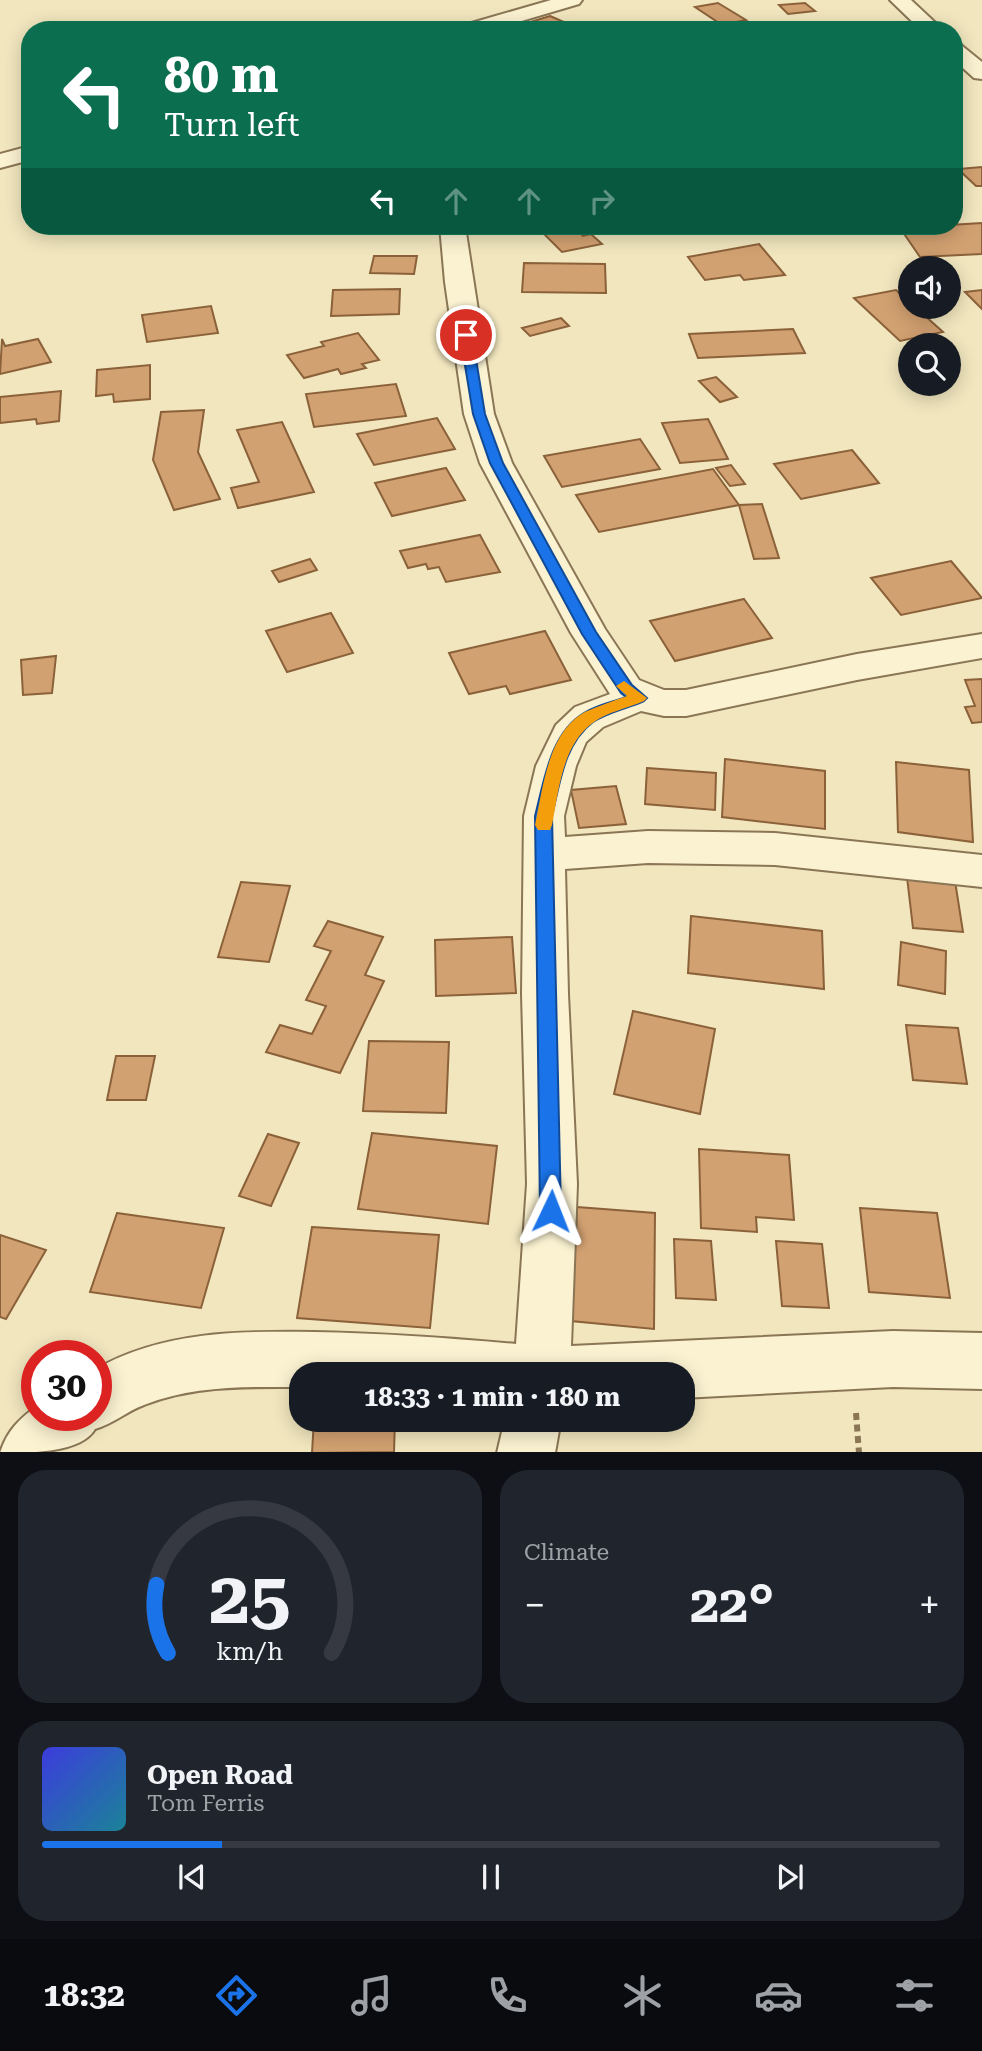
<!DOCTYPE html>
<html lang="en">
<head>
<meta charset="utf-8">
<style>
  :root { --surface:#171b24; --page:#20242c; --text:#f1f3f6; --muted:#9ea1a6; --line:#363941; --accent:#1a73e8 }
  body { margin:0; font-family:"Roboto Serif",serif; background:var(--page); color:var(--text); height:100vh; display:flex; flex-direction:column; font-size:26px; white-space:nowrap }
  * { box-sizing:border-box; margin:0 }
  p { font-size:23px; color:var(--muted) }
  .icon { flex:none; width:38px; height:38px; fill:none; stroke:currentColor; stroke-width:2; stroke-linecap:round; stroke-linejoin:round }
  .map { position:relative; height:1452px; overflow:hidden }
  .sheet { display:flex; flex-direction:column; gap:18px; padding:18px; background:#0d0f14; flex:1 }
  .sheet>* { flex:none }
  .hud { position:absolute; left:21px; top:21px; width:942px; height:214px; border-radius:28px; box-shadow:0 4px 18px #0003; background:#0b6e4f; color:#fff; overflow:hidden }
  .controls { position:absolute; left:898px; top:256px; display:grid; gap:14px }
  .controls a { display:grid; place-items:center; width:63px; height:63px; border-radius:50%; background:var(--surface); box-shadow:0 4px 18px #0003; font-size:35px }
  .speed { position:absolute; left:21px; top:1340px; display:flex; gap:14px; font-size:35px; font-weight:700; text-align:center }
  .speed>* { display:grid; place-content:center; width:91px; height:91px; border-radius:50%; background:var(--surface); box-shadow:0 4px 18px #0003; line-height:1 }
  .speed .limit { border:10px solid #d22; background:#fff; color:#111 }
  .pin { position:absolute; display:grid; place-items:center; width:60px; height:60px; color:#fff; margin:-30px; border:4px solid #fff; border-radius:50%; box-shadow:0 2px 7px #0007 }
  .me { position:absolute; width:77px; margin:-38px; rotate:2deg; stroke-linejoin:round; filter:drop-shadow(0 0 5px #0008) }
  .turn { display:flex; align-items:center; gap:24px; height:147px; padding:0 28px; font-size:32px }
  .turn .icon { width:91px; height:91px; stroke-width:2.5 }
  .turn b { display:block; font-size:49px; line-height:60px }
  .lanes { display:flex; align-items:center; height:66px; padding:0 28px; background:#0003; justify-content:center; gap:35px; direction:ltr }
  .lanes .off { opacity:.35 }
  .big { font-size:52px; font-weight:700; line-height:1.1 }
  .sheet .tile { flex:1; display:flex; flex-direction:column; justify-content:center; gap:10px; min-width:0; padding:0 24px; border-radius:28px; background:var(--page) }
  .sheet .dial { align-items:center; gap:0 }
  .dial svg { height:182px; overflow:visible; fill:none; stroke:var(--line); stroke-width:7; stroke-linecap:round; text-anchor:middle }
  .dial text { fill:var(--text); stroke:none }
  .song { display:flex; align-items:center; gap:21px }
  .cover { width:84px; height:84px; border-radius:10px; background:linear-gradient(135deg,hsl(240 70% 55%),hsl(190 70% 35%)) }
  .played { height:7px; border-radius:4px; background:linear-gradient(90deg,var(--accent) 20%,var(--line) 20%) }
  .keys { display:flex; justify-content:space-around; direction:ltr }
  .heat { display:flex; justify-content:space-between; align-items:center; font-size:38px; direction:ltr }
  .sheet .tiles { flex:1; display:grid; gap:18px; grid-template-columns:1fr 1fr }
  .tile:last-child { grid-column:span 2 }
  .trip { position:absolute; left:289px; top:1362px; width:406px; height:70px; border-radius:28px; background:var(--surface); box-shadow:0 4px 18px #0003; font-weight:700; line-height:70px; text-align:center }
  .dock { display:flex; height:112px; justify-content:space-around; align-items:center; background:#090b0e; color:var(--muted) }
  .dock .icon { width:49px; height:49px }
  .dock .active { color:var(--accent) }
  .dock b { font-size:32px; color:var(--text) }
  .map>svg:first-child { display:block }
  .building { fill:#d2a171; stroke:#8b613a; stroke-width:2 }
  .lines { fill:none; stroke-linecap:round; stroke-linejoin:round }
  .street-casing { stroke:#8a7655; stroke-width:4 }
  .path { stroke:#8a7655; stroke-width:6; stroke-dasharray:7 4.5; stroke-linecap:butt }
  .street { fill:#fbf2d1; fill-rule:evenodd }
  .route { fill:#1a73e8; stroke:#114b97; stroke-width:2 }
  .slow { fill:#f59e0b }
</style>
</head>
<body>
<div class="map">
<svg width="982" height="1453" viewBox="0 0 982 1453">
  <rect width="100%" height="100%" fill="#f1e6be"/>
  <g class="building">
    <path d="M718,3l28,17 -24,5 -27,-18z"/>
    <path d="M805,3l10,8 -27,3 -9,-9z"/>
    <path d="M550,16l16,7 -8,3 7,3 -61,1z"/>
    <path d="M854,25l5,5h-64z"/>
    <path d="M982,167v19h-6l-18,-17z"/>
    <path d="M982,223v31l-62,3 -20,-29z"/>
    <path d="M556,226h17l10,10 8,-2 11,10 -40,8 -23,-23z"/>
    <path d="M759,244l26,31 -41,5 -4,-5 -35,5 -17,-23z"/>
    <path d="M374,256h43l-3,18 -44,-1z"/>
    <path d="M524,263l81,1 1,29 -84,-1z"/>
    <path d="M400,289l-1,25 -68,2 2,-26z"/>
    <path d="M896,290l14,13v3h4l29,26 -43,9 -46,-43z"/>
    <path d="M982,290v19l-17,-17z"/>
    <path d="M211,306l7,27 -71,9 -5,-27z"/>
    <path d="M561,318l8,8 -39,10 -8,-8z"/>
    <path d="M793,329l12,24 -107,5 -9,-24z"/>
    <path d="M358,333l21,27 -17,4 4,4 -25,6 -3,-5 -34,9 -17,-23 37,-9 -3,-4z"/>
    <path d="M2,339l3,7 33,-7 13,23 -51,12z"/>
    <path d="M150,365v34l-36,3 -1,-8 -17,2 1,-26z"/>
    <path d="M716,377l21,20 -17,5 -21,-21z"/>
    <path d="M396,384l10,32 -92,11 -8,-33z"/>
    <path d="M61,391l-2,30 -22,3 -1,-5 -36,4v-26z"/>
    <path d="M204,410l-6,42 22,47 -46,11 -21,-50 8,-48z"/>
    <path d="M437,418l18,31 -81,16 -17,-31z"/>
    <path d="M708,419l20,40 -48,4 -18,-40z"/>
    <path d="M282,422l32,70 -76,16 -7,-20 28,-6 -22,-52z"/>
    <path d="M640,439l20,30 -98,18 -18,-31z"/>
    <path d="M852,450l27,33 -78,16 -27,-35z"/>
    <path d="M731,465l14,19 -15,2 -14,-18z"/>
    <path d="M446,468l19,32 -73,16 -17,-33z"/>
    <path d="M713,469l26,36 -140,27 -23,-37z"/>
    <path d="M762,504l17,54 -25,1 -15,-54z"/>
    <path d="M480,535l20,37 -54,10 -7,-15 -11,2 -2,-5 -18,4 -8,-17z"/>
    <path d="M310,559l7,11 -38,12 -7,-11z"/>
    <path d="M951,561l31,37 -81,17 -30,-37z"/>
    <path d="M744,599l28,39 -97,23 -25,-40z"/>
    <path d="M331,613l22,40 -66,19 -21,-41z"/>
    <path d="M545,631l26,49 -61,14 -4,-8 -37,8 -20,-41z"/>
    <path d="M56,656l-4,37 -29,2 -2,-35z"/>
    <path d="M982,679v43l-10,1 -7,-16 10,-1 -10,-26z"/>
    <path d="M725,759l100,12v58l-103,-12z"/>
    <path d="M896,762l73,8 4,72 -75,-10z"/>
    <path d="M647,768l69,5 -1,37 -70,-6z"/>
    <path d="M616,786l10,38 -47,4 -8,-38z"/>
    <path d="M907,877l48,4 8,51 -50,-4z"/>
    <path d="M241,882l49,4 -21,76 -51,-5z"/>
    <path d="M691,916l131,15 2,58 -136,-16z"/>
    <path d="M328,921l55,16 -18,38 19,6 -44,92 -74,-21 14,-27 32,9 14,-28 -20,-6 25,-49 -17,-5z"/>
    <path d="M512,937l4,56 -80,3 -1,-56z"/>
    <path d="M901,942l45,9 -1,43 -47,-9z"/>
    <path d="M633,1011l82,18 -15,85 -86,-20z"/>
    <path d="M906,1025l52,3 9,56 -54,-4z"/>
    <path d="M369,1041l80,1 -3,71 -83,-2z"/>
    <path d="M116,1056h39l-9,44h-39z"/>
    <path d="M372,1133l125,13 -9,78 -130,-15z"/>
    <path d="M268,1134l31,9 -28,63 -32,-10z"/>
    <path d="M699,1149l90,6 5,65 -38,-3 1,15 -56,-4z"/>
    <path d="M577,1207l78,6 -1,116 -83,-8z"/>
    <path d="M860,1208l77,5 13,85 -81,-6z"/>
    <path d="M117,1213l107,15 -23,80 -111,-16z"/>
    <path d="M312,1227l127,8 -9,93 -133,-10z"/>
    <path d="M0,1235l46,15 -40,69 -6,-2z"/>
    <path d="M674,1239l37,2 5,59 -40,-2z"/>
    <path d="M776,1241l46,3 7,64 -47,-2z"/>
    <path d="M314,1419h81l-1,33 -82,1z"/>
  </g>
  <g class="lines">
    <g class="street-casing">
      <g id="street">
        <path d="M551,0h31l-3,4 -88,26h-33l3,-4z"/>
        <path d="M890,0h21l32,30h-22z"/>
        <path d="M954,43l7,2 21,17v17l-8,-1 -20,-18z"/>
        <path d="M30,146v14l-30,8v-14z"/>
        <path d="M440,226h25l29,188 18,49 93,166 34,51 25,10h22l171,-36 125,-20v24l-125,22 -171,36h-22l-23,-5 -38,16 -17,15 -10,24 -12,50 1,21 83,-6 127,2 207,22v32l-207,-22 -127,-2 -83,6 3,125 9,190 -6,162 322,-15 89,2v56l-89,-2 -211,11v-24h-381v13c-54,0 -106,-2 -157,18 -17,6 -31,19 -49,24 -14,24 -65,24 -95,24 7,-22 19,-34 37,-47v10h59v-47c67,-38 143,-38 218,-37 68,1 134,6 202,12l11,-160 -5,-190 2,-178 12,-50 20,-41 19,-18 35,-13 -39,-61 -91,-170 -16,-49 -19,-132z"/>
        <path d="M505,1419h56l-6,34h-58z"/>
      </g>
    </g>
    <path class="path" d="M856,1413l3,40"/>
    <use href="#street" class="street"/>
  </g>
  <path class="route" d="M466,332l6,3 13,79 18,49 93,169 36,53 15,13 -3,3c-15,7 -37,11 -51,21 -29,22 -33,61 -41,94l9,395 -3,7 -7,3 -8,-3 -3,-7 -5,-395c9,-34 15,-83 49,-103 13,-8 29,-11 42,-16l-5,-4 -39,-59 -92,-171 -17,-49 -13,-79z"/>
  <path class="slow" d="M624,681l23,17 -3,3c-15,7 -37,11 -50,21 -32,22 -35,68 -42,103l-2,5h-12l-3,-5c8,-37 13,-93 50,-113 13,-6 28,-11 42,-16l-11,-10z"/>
</svg>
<div class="controls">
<a><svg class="icon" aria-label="sound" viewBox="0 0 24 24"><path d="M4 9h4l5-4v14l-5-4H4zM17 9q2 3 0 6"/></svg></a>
<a><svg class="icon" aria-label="search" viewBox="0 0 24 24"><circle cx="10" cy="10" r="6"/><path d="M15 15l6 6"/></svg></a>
</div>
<div class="speed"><div class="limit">30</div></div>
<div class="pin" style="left:466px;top:335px;background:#d93025"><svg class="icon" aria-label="arrive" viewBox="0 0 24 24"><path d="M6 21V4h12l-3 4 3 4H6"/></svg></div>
<svg class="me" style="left:551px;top:1211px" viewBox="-20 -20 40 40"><path d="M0-17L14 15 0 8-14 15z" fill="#1a73e8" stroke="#fff" stroke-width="4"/></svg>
<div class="trip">18:33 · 1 min · 180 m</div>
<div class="hud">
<div class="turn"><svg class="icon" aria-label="left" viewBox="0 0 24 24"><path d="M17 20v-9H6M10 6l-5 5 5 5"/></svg><div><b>80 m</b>Turn left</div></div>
<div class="lanes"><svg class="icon" aria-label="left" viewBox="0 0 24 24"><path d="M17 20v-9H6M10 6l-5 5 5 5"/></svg><svg class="icon off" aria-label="ahead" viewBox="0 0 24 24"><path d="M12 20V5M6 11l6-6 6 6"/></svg><svg class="icon off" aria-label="ahead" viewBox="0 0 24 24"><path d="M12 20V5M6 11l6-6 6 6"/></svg><svg class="icon off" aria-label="right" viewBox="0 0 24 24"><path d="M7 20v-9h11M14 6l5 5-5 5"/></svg></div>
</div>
</div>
<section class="sheet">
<div class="tiles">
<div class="tile dial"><svg viewBox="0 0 100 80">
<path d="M14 69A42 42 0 1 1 86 69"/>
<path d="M14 69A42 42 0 0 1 9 39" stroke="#1a73e8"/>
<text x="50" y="56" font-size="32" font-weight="700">25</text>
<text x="50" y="72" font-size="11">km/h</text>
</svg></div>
<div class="tile"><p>Climate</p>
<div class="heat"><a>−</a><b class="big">22°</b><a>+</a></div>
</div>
<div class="tile">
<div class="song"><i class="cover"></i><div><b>Open Road</b><p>Tom Ferris</p></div></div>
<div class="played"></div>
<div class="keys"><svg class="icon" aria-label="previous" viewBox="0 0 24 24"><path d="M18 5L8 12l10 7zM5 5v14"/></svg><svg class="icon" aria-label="pause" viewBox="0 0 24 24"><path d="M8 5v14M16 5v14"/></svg><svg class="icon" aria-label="next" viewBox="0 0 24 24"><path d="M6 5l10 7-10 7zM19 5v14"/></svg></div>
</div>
</div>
</section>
<nav class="dock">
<b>18:32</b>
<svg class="icon active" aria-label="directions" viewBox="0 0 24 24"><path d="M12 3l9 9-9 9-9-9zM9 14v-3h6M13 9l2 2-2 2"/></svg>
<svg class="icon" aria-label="music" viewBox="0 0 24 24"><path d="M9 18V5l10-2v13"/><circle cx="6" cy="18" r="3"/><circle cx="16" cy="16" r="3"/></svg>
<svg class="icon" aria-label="phone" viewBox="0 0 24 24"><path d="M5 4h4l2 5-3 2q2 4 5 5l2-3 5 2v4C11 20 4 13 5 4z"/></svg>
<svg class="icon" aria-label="climate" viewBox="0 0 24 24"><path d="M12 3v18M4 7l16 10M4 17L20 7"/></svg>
<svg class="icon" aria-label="car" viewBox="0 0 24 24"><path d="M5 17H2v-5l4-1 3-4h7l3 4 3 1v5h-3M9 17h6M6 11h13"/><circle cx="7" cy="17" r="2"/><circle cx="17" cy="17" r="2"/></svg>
<svg class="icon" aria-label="filters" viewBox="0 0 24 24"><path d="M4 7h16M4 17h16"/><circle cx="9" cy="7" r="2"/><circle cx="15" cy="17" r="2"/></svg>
</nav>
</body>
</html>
